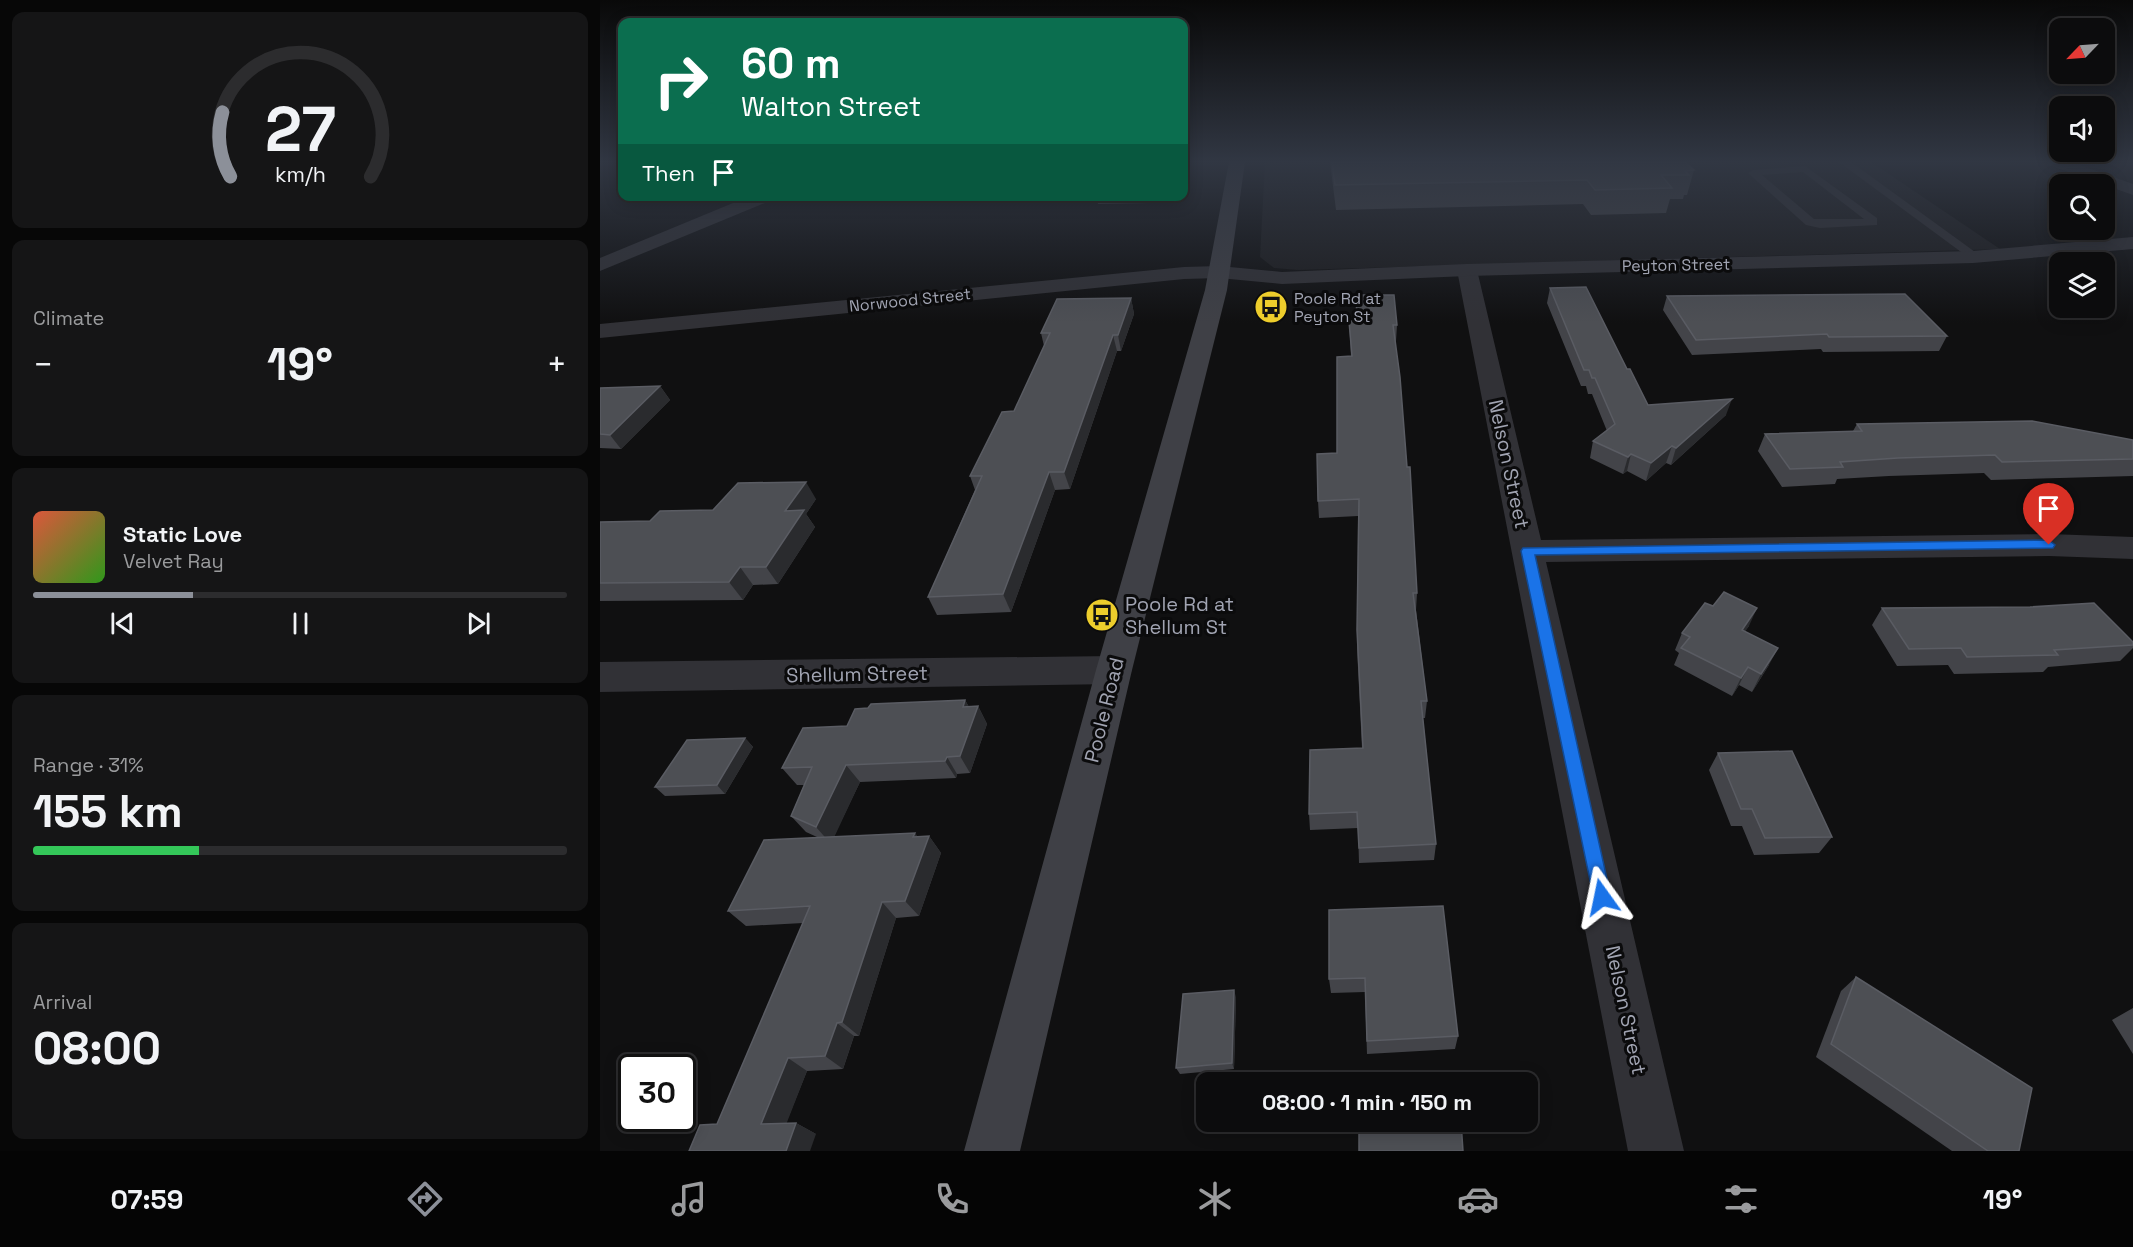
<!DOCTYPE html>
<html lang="en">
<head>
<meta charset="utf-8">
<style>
  :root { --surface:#0c0c0d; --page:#151516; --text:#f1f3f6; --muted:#9a9b9d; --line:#2c2c2e; --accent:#8c9099 }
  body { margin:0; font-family:"Space Grotesk",sans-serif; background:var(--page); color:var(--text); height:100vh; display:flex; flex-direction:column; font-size:22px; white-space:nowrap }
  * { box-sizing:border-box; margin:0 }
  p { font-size:20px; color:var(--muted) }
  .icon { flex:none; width:33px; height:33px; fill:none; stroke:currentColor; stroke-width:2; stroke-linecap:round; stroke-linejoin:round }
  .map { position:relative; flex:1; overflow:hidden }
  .panel { display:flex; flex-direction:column; gap:12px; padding:12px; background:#070707; width:600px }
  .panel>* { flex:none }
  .hud { position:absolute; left:18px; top:18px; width:570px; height:183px; border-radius:12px; box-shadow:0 3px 15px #0003,0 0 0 2px var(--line); background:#0b6e4f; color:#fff; overflow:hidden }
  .needle { width:39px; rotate:245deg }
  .fabs { position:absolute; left:1449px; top:18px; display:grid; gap:12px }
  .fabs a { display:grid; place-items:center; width:66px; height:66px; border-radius:12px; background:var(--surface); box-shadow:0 3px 15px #0003,0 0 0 2px var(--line); font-size:30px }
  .speed { position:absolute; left:18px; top:1054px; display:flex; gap:12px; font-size:30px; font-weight:700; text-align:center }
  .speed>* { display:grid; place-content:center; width:78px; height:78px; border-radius:50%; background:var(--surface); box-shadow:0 3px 15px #0003,0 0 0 2px var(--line); line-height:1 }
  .speed .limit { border:3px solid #111; border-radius:9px; background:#fff; color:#111 }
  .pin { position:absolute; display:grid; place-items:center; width:51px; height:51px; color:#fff; margin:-62px -26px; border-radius:50% 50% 50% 0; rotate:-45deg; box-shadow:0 0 6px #0007 }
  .pin .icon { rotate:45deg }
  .me { position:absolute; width:66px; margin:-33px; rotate:348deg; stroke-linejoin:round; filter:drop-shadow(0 0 4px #0008) }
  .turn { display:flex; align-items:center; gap:21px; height:126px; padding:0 24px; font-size:27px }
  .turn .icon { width:78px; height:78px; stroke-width:2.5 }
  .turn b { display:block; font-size:42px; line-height:51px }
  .then { display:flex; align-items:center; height:57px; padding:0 24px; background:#0003; gap:12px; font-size:22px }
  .big { font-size:45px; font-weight:600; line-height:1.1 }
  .panel .card { flex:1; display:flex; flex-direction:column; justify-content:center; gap:9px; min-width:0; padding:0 21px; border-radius:12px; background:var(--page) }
  .panel .dial { align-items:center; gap:0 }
  .dial svg { height:156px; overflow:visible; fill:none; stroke:var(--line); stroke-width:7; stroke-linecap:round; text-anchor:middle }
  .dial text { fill:var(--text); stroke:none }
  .song { display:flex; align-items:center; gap:18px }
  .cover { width:72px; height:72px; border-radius:9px; background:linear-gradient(135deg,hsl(10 70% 55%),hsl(110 70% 35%)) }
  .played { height:6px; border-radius:3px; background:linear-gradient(90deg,var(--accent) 30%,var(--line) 30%) }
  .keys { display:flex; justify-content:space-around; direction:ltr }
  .heat { display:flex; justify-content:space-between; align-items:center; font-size:33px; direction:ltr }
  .charge { height:9px; border-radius:4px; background:linear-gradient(90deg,#34c759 31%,var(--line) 0) }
  .trip { position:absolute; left:596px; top:1072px; width:342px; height:60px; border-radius:12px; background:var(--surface); box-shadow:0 3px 15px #0003,0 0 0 2px var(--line); font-weight:600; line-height:60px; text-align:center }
  .tabs { display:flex; height:96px; justify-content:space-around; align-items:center; background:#050505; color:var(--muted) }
  .tabs .icon { width:42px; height:42px }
  .tabs .active { color:var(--accent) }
  .tabs b { font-size:27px; color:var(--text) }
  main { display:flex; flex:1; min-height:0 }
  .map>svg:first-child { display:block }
  .built { fill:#1c1c1e }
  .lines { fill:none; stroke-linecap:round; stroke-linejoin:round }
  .service { fill:#313136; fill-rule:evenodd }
  .minor { fill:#313136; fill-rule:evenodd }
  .tertiary { fill:#313136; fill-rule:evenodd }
  .secondary { fill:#3f4046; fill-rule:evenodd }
  .wall { fill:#434449 }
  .shaded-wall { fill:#2a2b2e }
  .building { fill:#4d4f54; stroke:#5a5c63; stroke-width:1.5 }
  .route { fill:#1a73e8; stroke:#114b97; stroke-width:1.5 }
  .labels { text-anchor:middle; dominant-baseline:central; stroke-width:6; stroke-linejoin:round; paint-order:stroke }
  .far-street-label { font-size:16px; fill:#a1a4b2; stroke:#0b0b0c }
  .far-poi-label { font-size:16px; fill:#a1a4b2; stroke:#0b0b0c; text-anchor:start }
  .street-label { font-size:20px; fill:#a1a4b2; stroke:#0b0b0c }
  .poi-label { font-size:20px; fill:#a1a4b2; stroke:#0b0b0c; text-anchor:start }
</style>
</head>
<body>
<main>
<section class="panel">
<div class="card dial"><svg viewBox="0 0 100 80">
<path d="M14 69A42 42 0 1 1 86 69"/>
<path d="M14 69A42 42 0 0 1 10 36" stroke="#8c9099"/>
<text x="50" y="56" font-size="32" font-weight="700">27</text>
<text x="50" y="72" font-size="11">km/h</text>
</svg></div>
<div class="card"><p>Climate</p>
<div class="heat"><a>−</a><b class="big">19°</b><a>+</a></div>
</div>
<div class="card">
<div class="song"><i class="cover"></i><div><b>Static Love</b><p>Velvet Ray</p></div></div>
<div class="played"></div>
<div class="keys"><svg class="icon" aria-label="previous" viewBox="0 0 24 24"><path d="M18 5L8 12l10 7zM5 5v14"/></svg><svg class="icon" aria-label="pause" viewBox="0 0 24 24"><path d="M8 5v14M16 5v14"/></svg><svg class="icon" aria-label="next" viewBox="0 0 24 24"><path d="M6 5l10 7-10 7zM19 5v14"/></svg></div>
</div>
<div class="card"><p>Range · 31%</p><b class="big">155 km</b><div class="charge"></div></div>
<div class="card"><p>Arrival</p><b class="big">08:00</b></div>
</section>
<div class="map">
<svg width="1533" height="1151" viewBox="0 0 1533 1151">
  <rect width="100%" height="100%" fill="#101011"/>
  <path class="built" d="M665,162h606l129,87 -702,21 -24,-2 -14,-11z"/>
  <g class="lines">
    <g class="service">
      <path d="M1239,162h12l131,95 -2,3h-8z"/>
      <path d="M1205,166l72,52v7l-57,3 -14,-3 -58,-52 5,-3zM1203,172l61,47h-50l-52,-44z"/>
    </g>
    <g class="minor">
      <path d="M1447,162h24l62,22v11l-84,-30z"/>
      <path d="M867,264l7,2 3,4 64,270 508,-6 84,3v22l-84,-3 -503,6 138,589h-56l-171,-881 3,-4z"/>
      <path d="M514,656l13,4 5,10 -5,10 -13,4 -514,8v-30z"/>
    </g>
    <g class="tertiary">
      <path d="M150,196h24l-2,4 -172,71v-13z"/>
      <path d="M1533,237v12l-160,14 -506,13 -185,8 -63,-6 -35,1 -584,59v-14l584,-57 35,-1 63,6 185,-8 506,-13z"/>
    </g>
    <path class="secondary" d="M629,162h16l-18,128 -95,380 -112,481h-56l132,-481 109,-380z"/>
  </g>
  <g class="wall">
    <path d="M730,162h355l9,8 -7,25h-3l-1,4h-13l-4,14 -75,2 -8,-11 -247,6z"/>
    <path d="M496,196h56l-3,7 -51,1z"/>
    <path d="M950,288l77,81 21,36 78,10 -55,50 -5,-2 -20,18 -19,-10 -4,3 -33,-16 3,-17 14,-10 -15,-37h-4l-2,-8h-5l-34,-83z"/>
    <path d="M1067,296l280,40 -8,15 -116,1 -2,-3 -129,6 -29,-45z"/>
    <path d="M531,298l3,16 -13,37h-4l-47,138 -15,1 -44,122 -74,3 -9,-18 47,-107 -5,-14 44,-65 30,-65 -3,-13z"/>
    <path d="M749,321l48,4 -1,16h-1l22,252 -1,17 11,91 -2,17h-2l13,126 -2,16 -75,3 -1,-35 -48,2 -1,-16 53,-66 -5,-100 1,-132 -39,2 -1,-17 19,-48 14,-97z"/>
    <path d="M60,386l10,14 -49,49 -21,-1v-60z"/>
    <path d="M1257,424l276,16v36l-142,4 -7,-7 -95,3 -52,3 -2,5 -53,3 -24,-36 7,-17 88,-3z"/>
    <path d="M216,499l-10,15 9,13 -37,57 -25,1 -10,15 -143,1v-79l50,-1 63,-11z"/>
    <path d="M1282,608l251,34v6l-13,13 -72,6 -5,5 -89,2 -6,-9 -51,1 -25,-41z"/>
    <path d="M1149,626l-4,5 24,34 -17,27 -13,-7 -7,11 -58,-31 5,-12 -4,-3 7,-17z"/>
    <path d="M365,700l4,7 9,-1 9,18 -17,49 -13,1 -1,4 -96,4 -26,54h95l12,17 -22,63 -23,2 -37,118h-5l-11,33 -36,2 -21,52h10l20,11 -99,-10 86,-201 -57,3 -18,-15 89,-74 -11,-5 -15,-16 13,-31h-7l-15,-17 65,-42z"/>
    <path d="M145,738l8,9 -28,47 -60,2 -10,-9z"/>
    <path d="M1118,753l114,84 -13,16 -65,2 -12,-29h-11l-22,-56z"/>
    <path d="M729,910l129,126 -3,13 -88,5 -2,-62 -34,1 -2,-14z"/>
    <path d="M1256,977l163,174h-67l-136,-94 25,-66z"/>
    <path d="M636,997l-2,72 -54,5 -4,-6z"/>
    <path d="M1533,1008v46l-21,-34z"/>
  </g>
  <g class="shaded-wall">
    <path d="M531,298l3,16 -13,37 -3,-16z"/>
    <path d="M513,335l4,16 -47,138 -6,-17z"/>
    <path d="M60,386l10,14 -49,49 -11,-14z"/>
    <path d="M1132,399l-6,16 -55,50 5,-17z"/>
    <path d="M1072,446l-6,17 -20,18 5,-18z"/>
    <path d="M1031,454l-4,17 -4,3 5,-17z"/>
    <path d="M449,472l6,18 -44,122 -8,-18z"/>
    <path d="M206,482l10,17 -10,15 9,13 -37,57 -12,-17 19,-56z"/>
    <path d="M140,567l13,18 -10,15 -14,-18z"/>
    <path d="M1157,608l-8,18 -15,21 8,-17z"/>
    <path d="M1178,648l-9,17 -17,27 9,-18z"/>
    <path d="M1148,667l-9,18 -7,11 9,-18z"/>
    <path d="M365,700l9,16 4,-10 9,18 -17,49 -10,-17 3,-49z"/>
    <path d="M145,738l8,9 -28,47 -8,-9z"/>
    <path d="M347,757l10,17 -1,4 -11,-17z"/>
    <path d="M246,765l14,17 -29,62 -15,-17z"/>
    <path d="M315,833l10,13 4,-10 12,17 -22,63 -14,-15 8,-64z"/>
    <path d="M282,902l14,16 -37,118 -17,-14z"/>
    <path d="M634,990l2,7 -2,72 -2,-6z"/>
    <path d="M237,1023l17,13 -11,33 -18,-13z"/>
    <path d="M188,1058l19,13 -25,64 -21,-11z"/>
    <path d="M196,1123l20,11 -6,17h-24z"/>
  </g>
  <g class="building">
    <path d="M732,162h353l9,8 -9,1 4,4h-28l11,13 -77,2 -8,-10 -252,5z"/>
    <path d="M986,287l41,82h3l18,36 84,-6 -56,49 -4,-2 -21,17 -20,-9 -3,3 -35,-16 22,-17 -20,-46h-3l-3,-8h-5l-34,-82z"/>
    <path d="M1305,294l42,42 -118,1 -2,-3 -131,6 -29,-44z"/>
    <path d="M756,295h38l3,30h-4l7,52 7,90h3l7,126h-4l14,108h-6l15,143 -77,4 -2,-36 -48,2 1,-64 53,-2 -6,-118 2,-131 -41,2 -1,-47 20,-1v-96l15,-1 -3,-35h8z"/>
    <path d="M531,298l-13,37h-5l-49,137h-15l-46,122 -75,3 54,-121h-12l32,-64 12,-1 36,-78h-9l16,-34z"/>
    <path d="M60,386l-50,49 -10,-1v-46z"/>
    <path d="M1432,421l101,19v19l-131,3 -7,-7 -97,3 -58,4 3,5 -53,2 -25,-35 97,-3 -5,-7z"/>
    <path d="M206,482l-21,29 19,-1 -38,57h-26l-11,15 -129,1v-61l50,-1 10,-10 53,-1 25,-27z"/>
    <path d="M1124,592l33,16 -15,22 36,18 -17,26 -13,-7 -7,11 -60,-30 9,-11 -8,-4 23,-30 8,3z"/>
    <path d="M1494,603l39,39v3l-79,5 4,5 -91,2 -6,-9 -52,1 -27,-41 148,-1z"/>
    <path d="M365,700l-2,7 15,-1 -18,50 -13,1 -2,4 -99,4 -30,62 -25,-11 21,-49 -30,1 21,-40 44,-2 8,-17 13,-1 3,-4z"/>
    <path d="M145,738l-28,47 -62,2 32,-47z"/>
    <path d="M1192,751l40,86 -67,1 -13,-29h-11l-23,-56z"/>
    <path d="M315,833l-2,4 16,-1 -24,65 -23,1 -40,120 -5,1 -12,33 -37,2 -27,66 35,-1 -10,28h-97l11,-26 17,-1 93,-218 -82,5 36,-71z"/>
    <path d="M843,906l15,130 -91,5 -2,-63 -36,1v-69z"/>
    <path d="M1256,977l176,111 -13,63h-31l-157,-107z"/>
    <path d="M634,990l-2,73 -56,5 7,-74z"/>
    <path d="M759,1122h102l2,29h-104z"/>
  </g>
  <linearGradient id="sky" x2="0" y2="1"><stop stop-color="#090909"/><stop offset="0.5" stop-color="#313743"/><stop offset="1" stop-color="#313743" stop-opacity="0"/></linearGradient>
  <rect width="1533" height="323" fill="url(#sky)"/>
  <path class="route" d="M1449,540l6,5 -2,3 -518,7 76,342 -3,7 -6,2 -7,-2 -74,-353 2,-3z"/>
  <defs>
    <g id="bus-disc" transform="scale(1.725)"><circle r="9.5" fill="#edcd2c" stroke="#0b0b0c"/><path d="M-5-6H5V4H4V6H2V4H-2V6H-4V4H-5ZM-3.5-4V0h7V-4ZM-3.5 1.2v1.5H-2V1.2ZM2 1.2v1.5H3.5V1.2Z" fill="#111"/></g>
  </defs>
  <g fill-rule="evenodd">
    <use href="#bus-disc" x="671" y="307"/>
    <use href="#bus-disc" x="502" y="615"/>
  </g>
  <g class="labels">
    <g class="far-street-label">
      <text transform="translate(1076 265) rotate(-1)">Peyton Street</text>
      <text transform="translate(310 300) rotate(-6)">Norwood Street</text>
    </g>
    <g class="far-poi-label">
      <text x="694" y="298">Poole Rd at<tspan x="694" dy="18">Peyton St</tspan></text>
    </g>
    <g class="street-label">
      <text transform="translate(909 464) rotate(78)">Nelson Street</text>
      <text transform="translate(257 674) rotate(-1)">Shellum Street</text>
      <text transform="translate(504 710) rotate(-76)">Poole Road</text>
      <text transform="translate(1026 1010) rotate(78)">Nelson Street</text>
    </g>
    <g class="poi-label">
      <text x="525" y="604">Poole Rd at<tspan x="525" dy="23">Shellum St</tspan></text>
    </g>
  </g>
</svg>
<div class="fabs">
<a><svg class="needle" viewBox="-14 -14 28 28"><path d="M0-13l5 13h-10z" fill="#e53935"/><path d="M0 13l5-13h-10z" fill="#9a9b9d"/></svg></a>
<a><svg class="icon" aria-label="sound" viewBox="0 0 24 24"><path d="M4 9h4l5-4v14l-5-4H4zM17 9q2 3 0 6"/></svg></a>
<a><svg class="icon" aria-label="search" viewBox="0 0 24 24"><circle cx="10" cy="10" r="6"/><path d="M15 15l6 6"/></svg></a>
<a><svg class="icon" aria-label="layers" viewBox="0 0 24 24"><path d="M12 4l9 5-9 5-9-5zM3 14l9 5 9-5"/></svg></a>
</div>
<div class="speed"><div class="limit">30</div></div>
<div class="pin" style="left:1449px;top:545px;background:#d93025"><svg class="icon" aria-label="arrive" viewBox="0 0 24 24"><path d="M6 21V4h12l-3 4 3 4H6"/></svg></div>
<svg class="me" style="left:1002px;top:897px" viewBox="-20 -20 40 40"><path d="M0-17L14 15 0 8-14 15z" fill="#1a73e8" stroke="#fff" stroke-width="4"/></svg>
<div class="trip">08:00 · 1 min · 150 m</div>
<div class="hud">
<div class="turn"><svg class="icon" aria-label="right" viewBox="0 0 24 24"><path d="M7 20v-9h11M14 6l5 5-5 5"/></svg><div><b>60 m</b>Walton Street</div></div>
<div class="then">Then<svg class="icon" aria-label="arrive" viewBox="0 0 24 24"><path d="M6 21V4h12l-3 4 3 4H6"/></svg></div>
</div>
</div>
</main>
<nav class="tabs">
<b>07:59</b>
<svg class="icon active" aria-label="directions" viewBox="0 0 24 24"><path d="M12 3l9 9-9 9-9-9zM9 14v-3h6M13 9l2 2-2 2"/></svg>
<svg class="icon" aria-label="music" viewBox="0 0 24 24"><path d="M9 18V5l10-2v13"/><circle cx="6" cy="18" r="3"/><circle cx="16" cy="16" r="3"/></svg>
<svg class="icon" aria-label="phone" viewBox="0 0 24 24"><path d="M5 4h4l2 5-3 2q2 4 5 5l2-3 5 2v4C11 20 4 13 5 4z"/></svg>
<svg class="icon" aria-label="climate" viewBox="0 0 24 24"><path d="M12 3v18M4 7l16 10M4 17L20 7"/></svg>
<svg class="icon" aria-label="car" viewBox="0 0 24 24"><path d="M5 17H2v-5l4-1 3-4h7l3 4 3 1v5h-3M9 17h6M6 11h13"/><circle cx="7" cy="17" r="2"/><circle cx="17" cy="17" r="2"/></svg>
<svg class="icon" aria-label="filters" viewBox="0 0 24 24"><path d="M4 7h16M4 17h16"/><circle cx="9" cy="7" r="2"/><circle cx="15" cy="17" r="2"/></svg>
<b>19°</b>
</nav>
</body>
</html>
